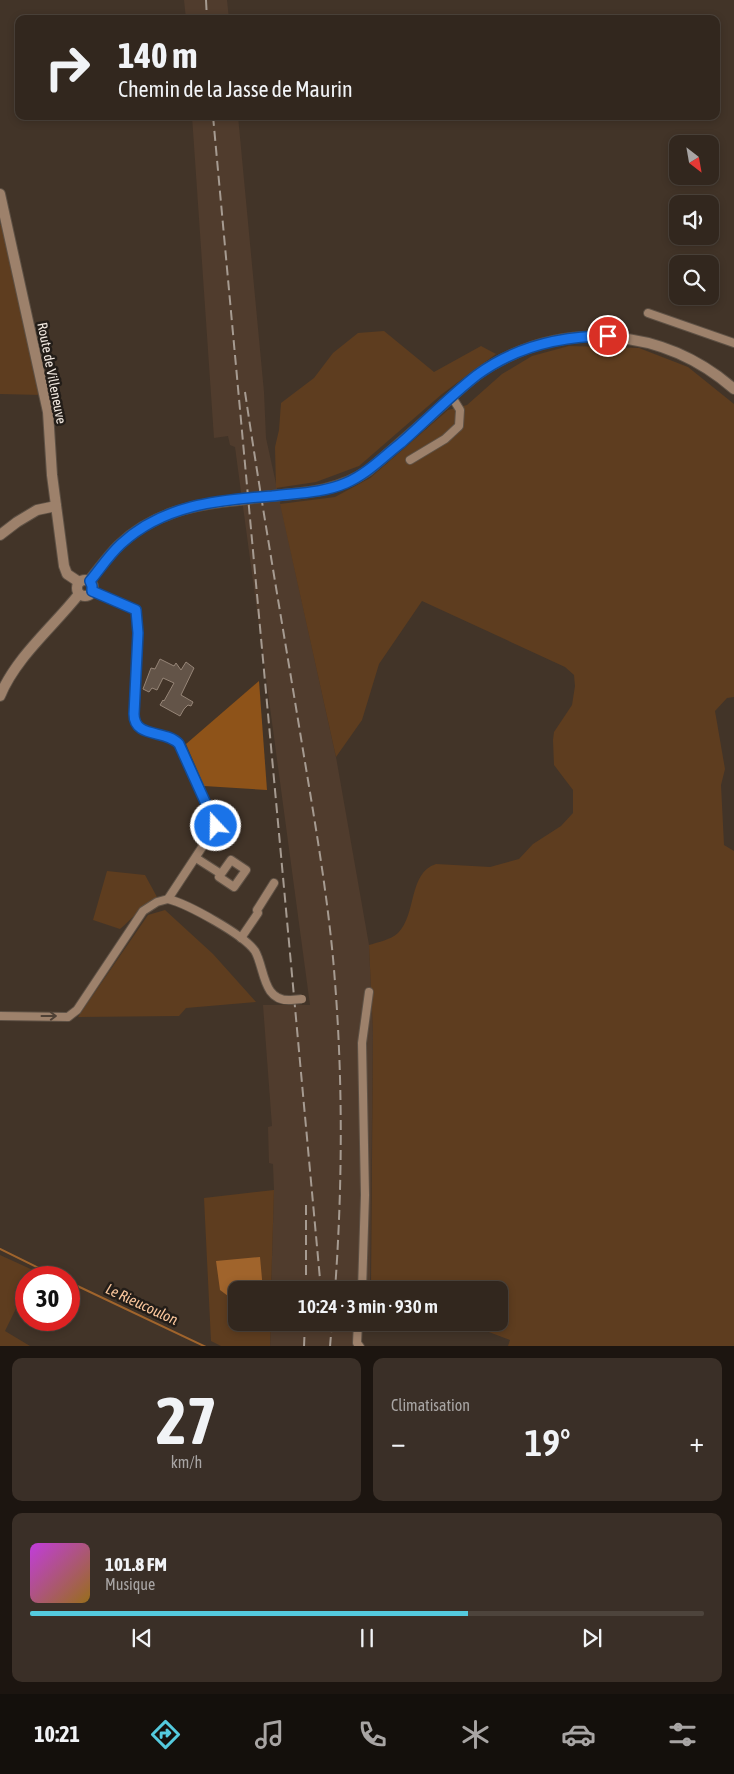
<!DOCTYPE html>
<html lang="fr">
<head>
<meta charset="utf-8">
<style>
  :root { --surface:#32271e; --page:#3a2f27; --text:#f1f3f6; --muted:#a8a5a4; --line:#4d443c; --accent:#54cade }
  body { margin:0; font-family:"Asap Condensed",sans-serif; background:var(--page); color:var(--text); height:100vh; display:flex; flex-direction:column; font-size:19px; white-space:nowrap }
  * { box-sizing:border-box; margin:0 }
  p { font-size:16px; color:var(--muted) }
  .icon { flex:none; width:28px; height:28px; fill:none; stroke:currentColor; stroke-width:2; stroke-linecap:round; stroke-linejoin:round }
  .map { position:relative; height:1346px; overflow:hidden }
  .drawer { display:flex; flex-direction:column; gap:12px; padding:12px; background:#1c1510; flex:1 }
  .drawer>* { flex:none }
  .guide { position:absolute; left:15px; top:15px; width:705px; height:105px; border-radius:10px; box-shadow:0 2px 8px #0003,0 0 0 1px var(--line); background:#32271e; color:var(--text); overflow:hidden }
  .needle { width:32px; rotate:149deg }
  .buttons { position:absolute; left:669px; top:135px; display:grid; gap:10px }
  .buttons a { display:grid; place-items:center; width:50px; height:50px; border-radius:10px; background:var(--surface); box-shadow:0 2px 8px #0003,0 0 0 1px var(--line); font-size:25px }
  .speed { position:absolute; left:15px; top:1266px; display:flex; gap:10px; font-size:25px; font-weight:700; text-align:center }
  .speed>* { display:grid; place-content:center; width:65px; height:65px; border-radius:50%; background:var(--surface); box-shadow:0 2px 8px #0003,0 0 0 1px var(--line); line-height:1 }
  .speed .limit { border:8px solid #d22; background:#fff; color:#111 }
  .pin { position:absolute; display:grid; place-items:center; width:42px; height:42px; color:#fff; margin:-21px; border:2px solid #fff; border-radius:50%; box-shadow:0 1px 5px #0007 }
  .me { position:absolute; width:55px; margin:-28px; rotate:339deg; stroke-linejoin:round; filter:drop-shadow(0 0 4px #0008) }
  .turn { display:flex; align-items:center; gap:18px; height:105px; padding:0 20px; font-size:22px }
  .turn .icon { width:65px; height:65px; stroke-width:2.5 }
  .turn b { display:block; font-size:35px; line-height:42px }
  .big { font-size:38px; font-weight:600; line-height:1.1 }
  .drawer .widget { flex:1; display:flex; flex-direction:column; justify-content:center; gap:8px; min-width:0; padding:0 18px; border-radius:10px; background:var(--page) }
  .drawer .dial { align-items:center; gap:0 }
  .dial b { font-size:65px; line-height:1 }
  .song { display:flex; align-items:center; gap:15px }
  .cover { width:60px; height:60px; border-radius:8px; background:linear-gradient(135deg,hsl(290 70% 55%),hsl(40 70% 35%)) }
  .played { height:5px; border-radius:2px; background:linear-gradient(90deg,var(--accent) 65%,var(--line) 65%) }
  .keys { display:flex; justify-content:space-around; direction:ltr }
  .heat { display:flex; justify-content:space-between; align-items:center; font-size:28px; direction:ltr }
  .drawer .tiles { flex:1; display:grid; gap:12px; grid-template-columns:1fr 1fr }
  .widget:last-child { grid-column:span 2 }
  .trip { position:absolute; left:228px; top:1281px; width:280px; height:50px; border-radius:10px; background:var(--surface); box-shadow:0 2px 8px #0003,0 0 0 1px var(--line); font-weight:600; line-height:50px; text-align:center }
  .tabs { display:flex; height:80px; justify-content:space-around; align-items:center; background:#14100c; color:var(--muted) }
  .tabs .icon { width:35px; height:35px }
  .tabs .current { color:var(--accent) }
  .tabs b { font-size:22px; color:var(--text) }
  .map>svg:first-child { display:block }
  .built { fill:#503c2d }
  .green { fill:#5e3d1f }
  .forest { fill:#8e5319 }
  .water { fill:#a0642c }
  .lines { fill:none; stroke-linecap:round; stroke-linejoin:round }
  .stream { stroke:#a0642c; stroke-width:2 }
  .building { fill:#635448; stroke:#968577 }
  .minor-casing { stroke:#5e5145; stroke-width:10 }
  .tertiary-casing { stroke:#5e5145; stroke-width:12 }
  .minor { stroke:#9d816b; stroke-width:8 }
  .tertiary { stroke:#9d816b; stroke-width:10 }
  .rail { stroke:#a69b91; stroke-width:2; stroke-dasharray:10 5; stroke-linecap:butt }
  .minor-bridge-casing { stroke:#5e5145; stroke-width:10; stroke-linecap:butt }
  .tertiary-bridge-casing { stroke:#5e5145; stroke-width:12; stroke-linecap:butt }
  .minor-bridge { stroke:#9d816b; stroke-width:8 }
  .tertiary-bridge { stroke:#9d816b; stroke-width:10 }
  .oneway { stroke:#4e4035 }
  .route-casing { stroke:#114b97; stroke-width:12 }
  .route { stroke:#1a73e8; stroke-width:9 }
  .labels { text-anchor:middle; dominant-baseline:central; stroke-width:5; stroke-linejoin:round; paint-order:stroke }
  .street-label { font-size:14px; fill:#f0e7df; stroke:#231d18 }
  .water-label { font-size:15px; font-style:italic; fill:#fbc79d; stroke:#231d18 }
</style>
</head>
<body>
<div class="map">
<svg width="734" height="1347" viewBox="0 0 734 1347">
  <rect width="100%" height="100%" fill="#423428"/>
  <g class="built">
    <path d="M184,0h43l2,19h-43z"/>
    <path d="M192,116h46l26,276 2,46 70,319 33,188 4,87 -3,258h-99l3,-100 -1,-26 -4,-1 -1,-36 4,-1 -9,-121h47l-75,-558 -5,-2 -2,-9 -14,2z"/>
    <path d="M271,1323h92l-5,23 -88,1z"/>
  </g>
  <g class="green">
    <path d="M2,224l40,171 -42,-1v-169z"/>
    <path d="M384,331l50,41 47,-26 15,8 -54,40 -83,72 -43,16 -40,6 -1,-41 4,-17 2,-27 33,-25 19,-25 25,-20z"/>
    <path d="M569,346l70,2 49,19 46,37v293l-7,1 -12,13 10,58 -4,16 3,60 10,6v495h-226l2,-6 -45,-17 34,-1v-32h-117l-11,-5 2,-253 -4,-87c10,-3 21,-5 29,-12 19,-19 10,-60 38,-69l54,3 29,-8 14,-15 28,-18 12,-13v-23l-19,-25 -1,-25 1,-8 18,-27 3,-19 -1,-11 -9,-8 -143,-66 -43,63 -17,56 -26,37 -56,-253 55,-7 35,-19 78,-68 19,-5 35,-31 30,-18z"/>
    <path d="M107,871l38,4 12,22c-16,10 -24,21 -37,32l-27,-9z"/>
    <path d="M165,910l48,44 43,48 -70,6 -7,8 -101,1 70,-102z"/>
    <path d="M274,1190l-3,100h-35v32l35,1 -1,23h-49l-10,-5 -7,-143z"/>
    <path d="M0,1255l35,16 -3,6 -6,1v10l-21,43 25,15h-30z"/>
  </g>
  <path class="forest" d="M259,681l8,109 -63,-4 -18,-42z"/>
  <path class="water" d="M260,1257l3,33h-27v12l-16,-12 -4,-29z"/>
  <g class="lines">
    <g class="stream">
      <path d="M0,1249l59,29"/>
      <path d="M69,1282l137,65"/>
    </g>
  </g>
  <path class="building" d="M160,659l14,7 2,-3 5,7 5,-8 8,6 -13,27 12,7 -2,4 -3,-1 -4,4 -4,7 -20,-11 3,-5 1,1 10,-18 -11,-5 -6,12 -5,-2 -3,4 -6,-3 8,-21 4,1z"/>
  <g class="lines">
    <g class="minor-casing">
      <g id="minor">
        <path d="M648,313l86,30"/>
        <path d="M410,460l35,-21 14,-13 1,-16 -8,-13"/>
        <path d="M196,858l25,16 10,-14 15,10 -12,17 -15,-10 2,-3"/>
        <path d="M168,899c20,5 76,36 87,52 10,17 7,51 36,49"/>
        <path d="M241,938l17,-25 -1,-3 17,-27"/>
        <path d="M0,1016l68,1 9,-7 66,-99 14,-9 11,-3 48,-73 -37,-82c-13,-15 -45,-5 -45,-30l4,-81 -2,-23 -44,-19"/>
        <path d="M362,1290l3,-95 -3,-152 7,-51"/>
        <path d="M358,1322l-1,21 3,4"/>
      </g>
    </g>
    <g class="tertiary-casing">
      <g id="tertiary">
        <path d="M0,194l48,218 4,63 12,91 3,8 12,8"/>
        <path d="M270,496c36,-3 69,-5 99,-26 22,-19 44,-38 66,-58 17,-15 33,-32 52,-44 79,-49 177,-40 247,21"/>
        <path d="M0,535l17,-13 20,-12 19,-4"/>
        <circle cx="85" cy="588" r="8"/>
        <path d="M89,581c10,-12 19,-25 30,-36 34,-32 75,-41 120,-45"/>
        <path d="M0,696c16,-39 53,-69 79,-102"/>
      </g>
    </g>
    <use href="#minor" class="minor"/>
    <use href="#tertiary" class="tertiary"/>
    <g class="rail">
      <path d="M206,0l1,19"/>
      <path d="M213,116l108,1174"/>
      <path d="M245,392c17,115 37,230 56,346 12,73 25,146 32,220 10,111 10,221 2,332"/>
      <path d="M306,1290v-90"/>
      <path d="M304,1347l1,-25"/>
      <path d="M330,1347l2,-25"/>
    </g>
    <g class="minor-bridge-casing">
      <path id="minor-bridge" d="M291,1000l11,-1"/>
    </g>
    <g class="tertiary-bridge-casing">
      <path id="tertiary-bridge" d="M239,500l31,-4"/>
    </g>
    <use href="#minor-bridge" class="minor-bridge"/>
    <use href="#tertiary-bridge" class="tertiary-bridge"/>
  </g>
  <defs><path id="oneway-shaft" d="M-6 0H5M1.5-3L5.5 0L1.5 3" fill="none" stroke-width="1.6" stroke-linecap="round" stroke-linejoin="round" transform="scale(1.25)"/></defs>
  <use class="oneway" href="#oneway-shaft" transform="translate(49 1016)"/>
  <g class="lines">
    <g class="route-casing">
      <path id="route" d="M216,826l-37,-82c-13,-15 -45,-5 -45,-30l4,-81 -2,-23 -44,-19v-5l-2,-5c10,-12 19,-26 31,-37 42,-39 96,-44 151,-48 25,-3 51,-3 74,-13 21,-9 37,-26 55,-40 25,-22 49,-47 76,-68 38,-28 85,-39 131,-39"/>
    </g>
    <use href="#route" class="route"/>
  </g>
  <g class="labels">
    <g class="street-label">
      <text transform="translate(52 373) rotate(79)">Route de Villeneuve</text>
    </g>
    <g class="water-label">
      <text transform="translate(142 1304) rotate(25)">Le Rieucoulon</text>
    </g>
  </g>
</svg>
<div class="buttons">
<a><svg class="needle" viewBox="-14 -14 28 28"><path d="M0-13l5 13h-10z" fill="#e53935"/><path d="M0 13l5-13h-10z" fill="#a8a5a4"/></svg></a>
<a><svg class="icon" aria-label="sound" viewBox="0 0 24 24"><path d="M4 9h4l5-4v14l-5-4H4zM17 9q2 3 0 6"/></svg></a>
<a><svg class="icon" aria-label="search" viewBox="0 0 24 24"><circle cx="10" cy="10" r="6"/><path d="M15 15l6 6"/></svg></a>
</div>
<div class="speed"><div class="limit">30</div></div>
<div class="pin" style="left:608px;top:336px;background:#d93025"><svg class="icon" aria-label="arrive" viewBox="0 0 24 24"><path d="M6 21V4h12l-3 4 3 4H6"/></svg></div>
<svg class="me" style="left:216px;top:826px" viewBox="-20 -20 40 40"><circle r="17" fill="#1a73e8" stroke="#fff" stroke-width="3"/><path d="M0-11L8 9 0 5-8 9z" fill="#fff"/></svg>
<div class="trip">10:24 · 3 min · 930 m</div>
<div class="guide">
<div class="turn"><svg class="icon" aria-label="right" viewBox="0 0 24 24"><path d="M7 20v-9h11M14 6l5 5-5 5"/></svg><div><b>140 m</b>Chemin de la Jasse de Maurin</div></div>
</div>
</div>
<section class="drawer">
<div class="tiles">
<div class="widget dial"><b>27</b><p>km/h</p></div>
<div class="widget"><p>Climatisation</p>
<div class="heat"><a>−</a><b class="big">19°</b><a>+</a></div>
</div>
<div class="widget">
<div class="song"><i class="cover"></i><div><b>101.8 FM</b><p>Musique</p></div></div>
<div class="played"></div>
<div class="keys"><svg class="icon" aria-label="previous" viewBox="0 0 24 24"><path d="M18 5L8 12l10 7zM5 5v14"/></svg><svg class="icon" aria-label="pause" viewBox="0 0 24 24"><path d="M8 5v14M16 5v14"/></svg><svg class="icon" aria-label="next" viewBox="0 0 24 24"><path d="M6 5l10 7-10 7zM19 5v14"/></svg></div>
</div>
</div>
</section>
<nav class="tabs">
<b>10:21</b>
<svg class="icon current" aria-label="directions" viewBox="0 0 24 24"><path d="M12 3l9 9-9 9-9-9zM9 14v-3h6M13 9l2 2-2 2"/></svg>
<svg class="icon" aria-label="music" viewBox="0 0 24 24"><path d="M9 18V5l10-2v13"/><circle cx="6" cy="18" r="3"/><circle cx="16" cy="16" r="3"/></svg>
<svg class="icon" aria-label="phone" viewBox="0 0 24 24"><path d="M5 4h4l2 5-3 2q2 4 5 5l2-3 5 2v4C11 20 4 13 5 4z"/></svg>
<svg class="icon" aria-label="climate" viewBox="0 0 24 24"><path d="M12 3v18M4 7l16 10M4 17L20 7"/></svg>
<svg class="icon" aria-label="car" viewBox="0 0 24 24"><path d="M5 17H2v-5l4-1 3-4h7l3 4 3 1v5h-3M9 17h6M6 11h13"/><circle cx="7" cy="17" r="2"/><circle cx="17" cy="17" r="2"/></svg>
<svg class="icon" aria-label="filters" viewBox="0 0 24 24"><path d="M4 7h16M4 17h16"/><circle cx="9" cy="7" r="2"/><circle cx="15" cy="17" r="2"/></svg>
</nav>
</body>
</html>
